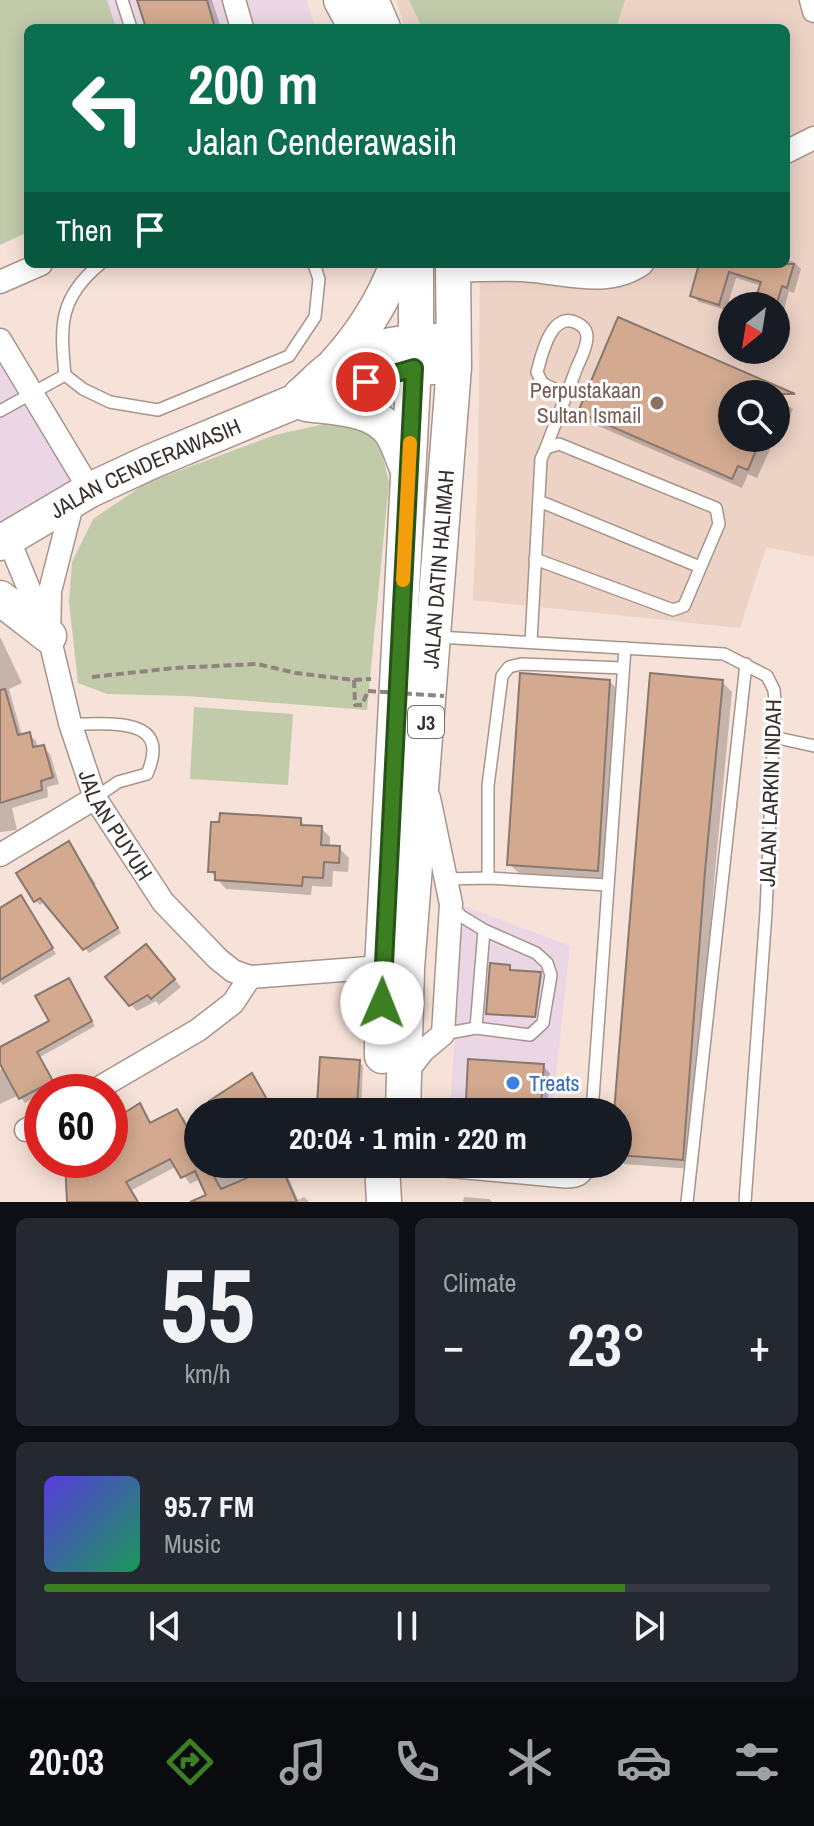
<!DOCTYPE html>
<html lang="en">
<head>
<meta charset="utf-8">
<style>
  :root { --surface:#171b24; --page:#242831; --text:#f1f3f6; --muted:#9ea1a6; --line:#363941; --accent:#3b7f22 }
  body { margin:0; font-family:"Archivo Narrow",sans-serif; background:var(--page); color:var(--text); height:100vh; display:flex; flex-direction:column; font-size:30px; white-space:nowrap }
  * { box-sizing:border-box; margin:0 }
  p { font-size:26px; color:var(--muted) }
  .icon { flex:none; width:44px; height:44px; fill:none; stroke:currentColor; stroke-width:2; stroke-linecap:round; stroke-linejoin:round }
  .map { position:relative; height:1202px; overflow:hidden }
  .drawer { display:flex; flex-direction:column; gap:16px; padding:16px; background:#0d0f14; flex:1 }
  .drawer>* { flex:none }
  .guide { position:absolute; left:24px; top:24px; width:766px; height:244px; border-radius:12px; box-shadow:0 4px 20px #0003; background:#0b6e4f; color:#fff; overflow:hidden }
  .needle { width:52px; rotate:210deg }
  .controls { position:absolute; left:718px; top:292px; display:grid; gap:16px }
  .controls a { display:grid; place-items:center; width:72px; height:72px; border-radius:50%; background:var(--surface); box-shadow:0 4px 20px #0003; font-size:40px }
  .speed { position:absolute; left:24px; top:1074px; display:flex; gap:16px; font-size:40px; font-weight:700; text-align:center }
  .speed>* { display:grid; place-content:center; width:104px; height:104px; border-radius:50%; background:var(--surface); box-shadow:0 4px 20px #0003; line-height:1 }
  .speed .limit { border:12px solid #d22; background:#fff; color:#111 }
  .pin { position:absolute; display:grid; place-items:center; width:68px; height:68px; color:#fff; margin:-34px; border:4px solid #fff; border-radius:50%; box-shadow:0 2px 8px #0007 }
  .me { position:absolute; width:88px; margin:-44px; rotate:1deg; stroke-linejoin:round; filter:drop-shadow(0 0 6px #0008) }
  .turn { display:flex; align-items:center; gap:28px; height:168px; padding:0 32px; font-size:36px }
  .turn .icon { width:104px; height:104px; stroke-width:2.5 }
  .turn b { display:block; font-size:56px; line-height:68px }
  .then { display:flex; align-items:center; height:76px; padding:0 32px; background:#0003; gap:16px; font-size:30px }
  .big { font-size:60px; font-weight:700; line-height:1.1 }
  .drawer .widget { flex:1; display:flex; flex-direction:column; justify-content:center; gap:12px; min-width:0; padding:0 28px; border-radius:12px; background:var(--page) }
  .drawer .dial { align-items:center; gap:0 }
  .dial b { font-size:104px; line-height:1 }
  .song { display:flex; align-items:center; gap:24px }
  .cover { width:96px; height:96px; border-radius:12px; background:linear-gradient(135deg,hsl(250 70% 55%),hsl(150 70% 35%)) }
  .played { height:8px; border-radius:4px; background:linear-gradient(90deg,var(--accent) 80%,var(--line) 80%) }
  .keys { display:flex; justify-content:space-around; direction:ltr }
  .heat { display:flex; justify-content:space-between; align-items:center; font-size:44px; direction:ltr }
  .drawer .tiles { flex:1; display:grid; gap:16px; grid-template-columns:1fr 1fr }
  .widget:last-child { grid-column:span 2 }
  .trip { position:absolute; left:184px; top:1098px; width:448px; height:80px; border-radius:40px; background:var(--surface); box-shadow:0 4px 20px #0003; font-weight:700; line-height:80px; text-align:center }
  .tabs { display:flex; height:128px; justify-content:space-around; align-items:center; background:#090b0e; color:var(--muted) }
  .tabs .icon { width:56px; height:56px }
  .tabs .on { color:var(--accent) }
  .tabs b { font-size:36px; color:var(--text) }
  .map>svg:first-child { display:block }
  .commercial { fill:#ead6e4 }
  .built { fill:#edd2c6; fill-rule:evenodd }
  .green { fill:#c1cbaa }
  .shadow { fill:#0003 }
  .building { fill:#d3aa90; stroke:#89786e; stroke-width:2 }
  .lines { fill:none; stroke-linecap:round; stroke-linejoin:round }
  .service-casing { stroke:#a7958c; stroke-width:14 }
  .minor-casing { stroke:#a7958c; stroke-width:25 }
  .primary-casing { stroke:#a7958c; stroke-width:37 }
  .path { stroke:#91837d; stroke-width:4; stroke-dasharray:8 4; stroke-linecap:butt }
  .service { stroke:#fff; stroke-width:11 }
  .minor { stroke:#fff; stroke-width:22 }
  .primary { stroke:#fff; stroke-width:34 }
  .path-bridge { stroke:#91837d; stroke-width:4; stroke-dasharray:8 4; stroke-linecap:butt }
  .route-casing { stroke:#265316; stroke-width:20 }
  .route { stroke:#3b7f22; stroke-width:14 }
  .slow { stroke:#f59e0b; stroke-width:14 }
  .education-dot { fill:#8d6e63; stroke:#fff; stroke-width:3 }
  .shop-dot { fill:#3f7fe0; stroke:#fff; stroke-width:3 }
  .labels { text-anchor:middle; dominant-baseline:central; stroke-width:6; stroke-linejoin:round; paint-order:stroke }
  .shield { fill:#fff; stroke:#746e6b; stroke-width:2 }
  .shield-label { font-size:20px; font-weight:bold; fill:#38302c }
  .education-label { font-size:22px; fill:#785e54; stroke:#fff; text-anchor:end }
  .street-label { font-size:22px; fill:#38302c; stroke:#fff }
  .shop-label { font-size:22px; fill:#366cbe; stroke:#fff; text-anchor:start }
</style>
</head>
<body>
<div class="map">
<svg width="814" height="1202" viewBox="0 0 814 1202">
  <rect width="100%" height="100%" fill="#f6e2d8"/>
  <g class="commercial">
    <path d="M84,0h222l10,28h-222z"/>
    <path d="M0,357l77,128 -77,45z"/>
    <path d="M464,906l106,40 -18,166 -102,-5z"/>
  </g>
  <path class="built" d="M396,0h418v557l-48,-10 -26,81 -267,-28 5,-136 2,-200h306v-236h-381zM732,306h44v44h-44zM732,394h44v44h-44z"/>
  <g class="green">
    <path d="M0,0h107l9,28h-88v204l-28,13z"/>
    <path d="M409,0h216l-9,28h-194z"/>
    <path d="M329,423l39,1 9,10 12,48 -22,228 -180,-14 -80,-2 -29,-11 -9,-81 3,-40 21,-43 53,-36 129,-48z"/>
    <path d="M194,707l99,7 -5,71 -98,-6z"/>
  </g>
  <g class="shadow">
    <path d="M139,0h73l9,28h-73z"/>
    <path d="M786,260l8,2 7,7 -7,24 -5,-2 -12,44 -1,-29h-20l6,-20 -26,-8 -10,32 -27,-8 -7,-7 9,-31h85z"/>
    <path d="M769,385l9,9 -1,3 16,12 -12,29 -5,-2v-42h-44v44h43l-18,40 -9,-4 -6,14 -153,-66 -9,-10z"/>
    <path d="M0,637l22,46 -13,6 13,47 7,-2 7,7 2,7 5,-1 7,7 9,30 -12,3 1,10 -36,11 5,22 -17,2z"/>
    <path d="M610,682l9,9 -12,189 -88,-7 -10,-9z"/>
    <path d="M722,682l10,10 -18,190 -22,287 -69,-5 -5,-5 -1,-47z"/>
    <path d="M300,820l7,7 14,1 9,9v11h9l10,10 -1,14 -15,-1 -1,16 -20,-1 -1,9 -85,-6 -16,-18z"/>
    <path d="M69,843l27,41 -3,2 28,47 -32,20 -44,-52 -5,4 -4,-4z"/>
    <path d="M21,898l35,56 -53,31 -3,-3v-67z"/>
    <path d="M153,953l28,34 -22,18 -3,-4 -19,10 -7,-7z"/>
    <path d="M509,967l2,5 31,3 -6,43 -48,-5z"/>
    <path d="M69,980l26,46 -55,31 16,29 -31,17 -6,-8 -19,9v-34l4,-2 -4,-8v-11l51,-27z"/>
    <path d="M359,1062l4,4 -2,44 -37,-2 -5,-5z"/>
    <path d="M543,1066l7,7 -3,38 -72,-5 -7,-7z"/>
    <path d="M252,1075l6,7 15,30h-56z"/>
    <path d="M139,1106l13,18 25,-13 7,7 14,26v20h85l15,36 6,-3 5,5h-98l-10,-24 -11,6 -13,-18 -45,24 7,12h-70l-2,-42h43v-36z"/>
    <path d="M464,1197l25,2 3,3h-29z"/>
  </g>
  <g class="building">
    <path d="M137,0h70l8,28h-69z"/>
    <path d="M699,264h95l-7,24 -5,-2 -6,20h-23l8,-24 -32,-10 -10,33 -29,-9z"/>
    <path d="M618,317l177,77h-63v44h29l-13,32 -10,-4 -6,13 -154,-67z"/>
    <path d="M520,673l90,7 -12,191 -91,-6z"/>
    <path d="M650,673l73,7 -18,191 -22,289 -65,-5v-43h-4z"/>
    <path d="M5,689l13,46 12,-3 3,15 11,-2 9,32 -12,4 1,9 -42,13v-113z"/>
    <path d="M220,813l81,5v7l21,1 -1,19 19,1 -1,17 -15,-1 -1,16 -20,-1 -1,9 -87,-6v-8h-7l3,-50h8z"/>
    <path d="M69,841l49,87 -35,22 -43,-52 -6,4 -18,-29z"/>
    <path d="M21,895l32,53 -53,32v-72z"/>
    <path d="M146,944l29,35 -24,20 -3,-4 -19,11 -24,-29z"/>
    <path d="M490,963l20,2v5l31,2 -6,45 -49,-3z"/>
    <path d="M69,978l23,43 -55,31 16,29 -34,18 -19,-35v-17l49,-26 -14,-25z"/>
    <path d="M320,1057l40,3 -3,46 -40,-2z"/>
    <path d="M468,1059l76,5 -3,41 -75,-5z"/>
    <path d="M252,1073l17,30 -3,2 4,7h-55l-6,-11z"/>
    <path d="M140,1103l10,20 27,-14 21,38v17h9l14,25 45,-19 -2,-6h16l17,38h-107l16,-7 -11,-24 -14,7 -11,-19 -44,23 12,20h-71l-2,-42h45v-38z"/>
  </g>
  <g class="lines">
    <g class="service-casing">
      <g id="service">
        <path d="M122,0l9,28"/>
        <path d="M100,264c-41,34 -40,61 -35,111l18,14 27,13 48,8 131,-54 26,-39 4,-38 -5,-15"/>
        <path d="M0,411l65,-36"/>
        <path d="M546,448c10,-27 21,-54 31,-81 4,-9 10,-20 10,-30 0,-7 -4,-11 -10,-14 -25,-13 -35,30 -40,49l5,11 24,12"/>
        <path d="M539,501l161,66"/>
        <path d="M438,637l286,17 43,22 7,14 1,11 -9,211 -21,290"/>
        <path d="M531,642l10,-183 5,-11 13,-4 157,64 3,16 -35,82 -11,4 -138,-51"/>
        <path d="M70,724c37,1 103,-10 77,50l-29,8 -23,16"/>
        <path d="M773,737l41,9"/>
        <path d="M488,878v-92l14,-110 7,-9 12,-3 102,4"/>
        <path d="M446,879l42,-1 119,7"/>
        <path d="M476,1028l8,-98"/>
        <path d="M443,1034l33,-6 54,7 13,-12 8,-48 -4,-12 -11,-10 -52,-23 -23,-14 -10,-11"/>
        <path d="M592,1112l33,-464"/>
        <path d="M402,1167l163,15c14,0 22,-3 24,-18"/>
        <path d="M687,1202l59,-538"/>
      </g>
    </g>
    <g class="minor-casing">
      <g id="minor">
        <path d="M234,0l8,28"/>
        <path d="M811,0l3,11"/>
        <path d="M786,152l28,-14"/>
        <path d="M453,271c23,-1 46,-2 69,-1 40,2 85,19 120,-6"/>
        <path d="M0,282l41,-18"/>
        <path d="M0,340l90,150"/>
        <path id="s1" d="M73,501l-23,90 -1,45 21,87 25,75 68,104 55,57 15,12 17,6 132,-10"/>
        <path d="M8,538l37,90"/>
        <path d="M0,855l95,-57"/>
        <path d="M405,1074l18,-23 20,-17 8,-130 -22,-106"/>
        <path d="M92,1092l106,-62 35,-27 17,-26"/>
        <path d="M26,1130l16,-9"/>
      </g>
    </g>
    <g class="primary-casing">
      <g id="primary">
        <path d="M341,0l15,28"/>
        <path d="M371,0l12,28"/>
        <path d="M335,364c26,-28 49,-64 62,-100"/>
        <path d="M300,396c11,-9 21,-21 33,-29 31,-19 67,-26 103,-26"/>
        <path d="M306,404c27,4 67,3 85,28 7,10 11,25 16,36"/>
        <path id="s2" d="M0,543l90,-53 60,-28 144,-60 90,-27 30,-7 20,-1"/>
        <path d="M0,598l49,38"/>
        <path d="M382,1056v-89l34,-640v-63"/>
        <path id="s3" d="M403,1112l4,-144 47,-601 -1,-103"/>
        <path d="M382,1164l2,38"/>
      </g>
    </g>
    <g class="path">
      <path d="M92,677l82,-9 83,-4 39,9 58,7 17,-1"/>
      <path d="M354,680l1,25h7l6,-14"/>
    </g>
    <use href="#service" class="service"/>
    <use href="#minor" class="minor"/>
    <use href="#primary" class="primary"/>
    <path class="path-bridge" d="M368,691l76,5"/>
  </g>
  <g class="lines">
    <g class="route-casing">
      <path id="route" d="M366,382l48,-14 -32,635"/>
    </g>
    <use href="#route" class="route"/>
    <path class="slow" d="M403,580l7,-137"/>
  </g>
  <circle class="education-dot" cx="657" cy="403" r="8"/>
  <circle class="shop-dot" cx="513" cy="1083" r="8"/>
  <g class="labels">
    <rect class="shield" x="408" y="706" width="36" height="32" rx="6"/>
    <g class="shield-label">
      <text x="426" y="722">J3</text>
    </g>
    <g class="education-label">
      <text x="641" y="390">Perpustakaan<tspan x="641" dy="25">Sultan Ismail</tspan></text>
    </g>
    <g class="street-label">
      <text stroke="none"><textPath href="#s2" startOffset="164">JALAN CENDERAWASIH</textPath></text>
      <text stroke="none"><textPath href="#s3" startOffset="544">JALAN DATIN HALIMAH</textPath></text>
      <text transform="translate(770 793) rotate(-88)">JALAN LARKIN INDAH</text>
      <text stroke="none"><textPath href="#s1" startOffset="340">JALAN PUYUH</textPath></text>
    </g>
    <g class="shop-label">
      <text x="529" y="1083">Treats</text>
    </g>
  </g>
</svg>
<div class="controls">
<a><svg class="needle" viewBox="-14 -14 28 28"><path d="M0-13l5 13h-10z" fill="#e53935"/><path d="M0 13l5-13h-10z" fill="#9ea1a6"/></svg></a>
<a><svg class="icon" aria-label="search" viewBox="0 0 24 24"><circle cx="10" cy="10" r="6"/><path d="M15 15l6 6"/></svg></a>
</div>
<div class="speed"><div class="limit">60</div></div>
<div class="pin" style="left:366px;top:382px;background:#d93025"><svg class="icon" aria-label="arrive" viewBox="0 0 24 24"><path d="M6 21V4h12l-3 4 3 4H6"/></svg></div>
<svg class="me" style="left:382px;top:1003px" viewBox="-20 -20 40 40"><circle r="19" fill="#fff"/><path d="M0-13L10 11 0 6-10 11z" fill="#3b7f22"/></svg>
<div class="trip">20:04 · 1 min · 220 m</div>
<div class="guide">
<div class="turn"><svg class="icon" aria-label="left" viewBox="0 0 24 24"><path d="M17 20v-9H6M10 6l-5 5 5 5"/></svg><div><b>200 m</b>Jalan Cenderawasih</div></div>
<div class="then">Then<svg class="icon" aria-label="arrive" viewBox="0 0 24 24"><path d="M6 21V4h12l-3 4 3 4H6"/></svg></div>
</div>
</div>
<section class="drawer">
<div class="tiles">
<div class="widget dial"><b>55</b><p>km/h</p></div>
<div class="widget"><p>Climate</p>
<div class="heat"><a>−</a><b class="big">23°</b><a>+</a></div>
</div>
<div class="widget">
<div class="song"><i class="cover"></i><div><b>95.7 FM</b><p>Music</p></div></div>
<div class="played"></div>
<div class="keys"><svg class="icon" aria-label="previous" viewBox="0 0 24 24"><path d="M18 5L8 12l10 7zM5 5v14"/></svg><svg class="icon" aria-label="pause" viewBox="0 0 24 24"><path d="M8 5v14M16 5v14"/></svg><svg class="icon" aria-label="next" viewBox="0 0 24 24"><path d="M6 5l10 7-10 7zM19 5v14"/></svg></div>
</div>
</div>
</section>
<nav class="tabs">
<b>20:03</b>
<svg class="icon on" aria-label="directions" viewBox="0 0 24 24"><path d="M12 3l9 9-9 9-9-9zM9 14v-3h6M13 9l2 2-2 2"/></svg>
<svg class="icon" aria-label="music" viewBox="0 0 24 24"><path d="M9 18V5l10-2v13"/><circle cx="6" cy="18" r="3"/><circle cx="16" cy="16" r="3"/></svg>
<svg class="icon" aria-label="phone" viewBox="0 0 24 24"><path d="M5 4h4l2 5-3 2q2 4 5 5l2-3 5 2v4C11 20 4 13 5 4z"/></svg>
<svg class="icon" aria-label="climate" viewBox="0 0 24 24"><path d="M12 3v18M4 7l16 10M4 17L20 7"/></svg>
<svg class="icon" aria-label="car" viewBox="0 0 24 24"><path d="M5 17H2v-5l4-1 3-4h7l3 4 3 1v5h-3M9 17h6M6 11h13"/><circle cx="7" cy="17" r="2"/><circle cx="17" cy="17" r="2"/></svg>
<svg class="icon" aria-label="filters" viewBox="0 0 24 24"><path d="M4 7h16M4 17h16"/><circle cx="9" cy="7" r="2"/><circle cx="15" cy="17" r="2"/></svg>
</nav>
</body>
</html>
